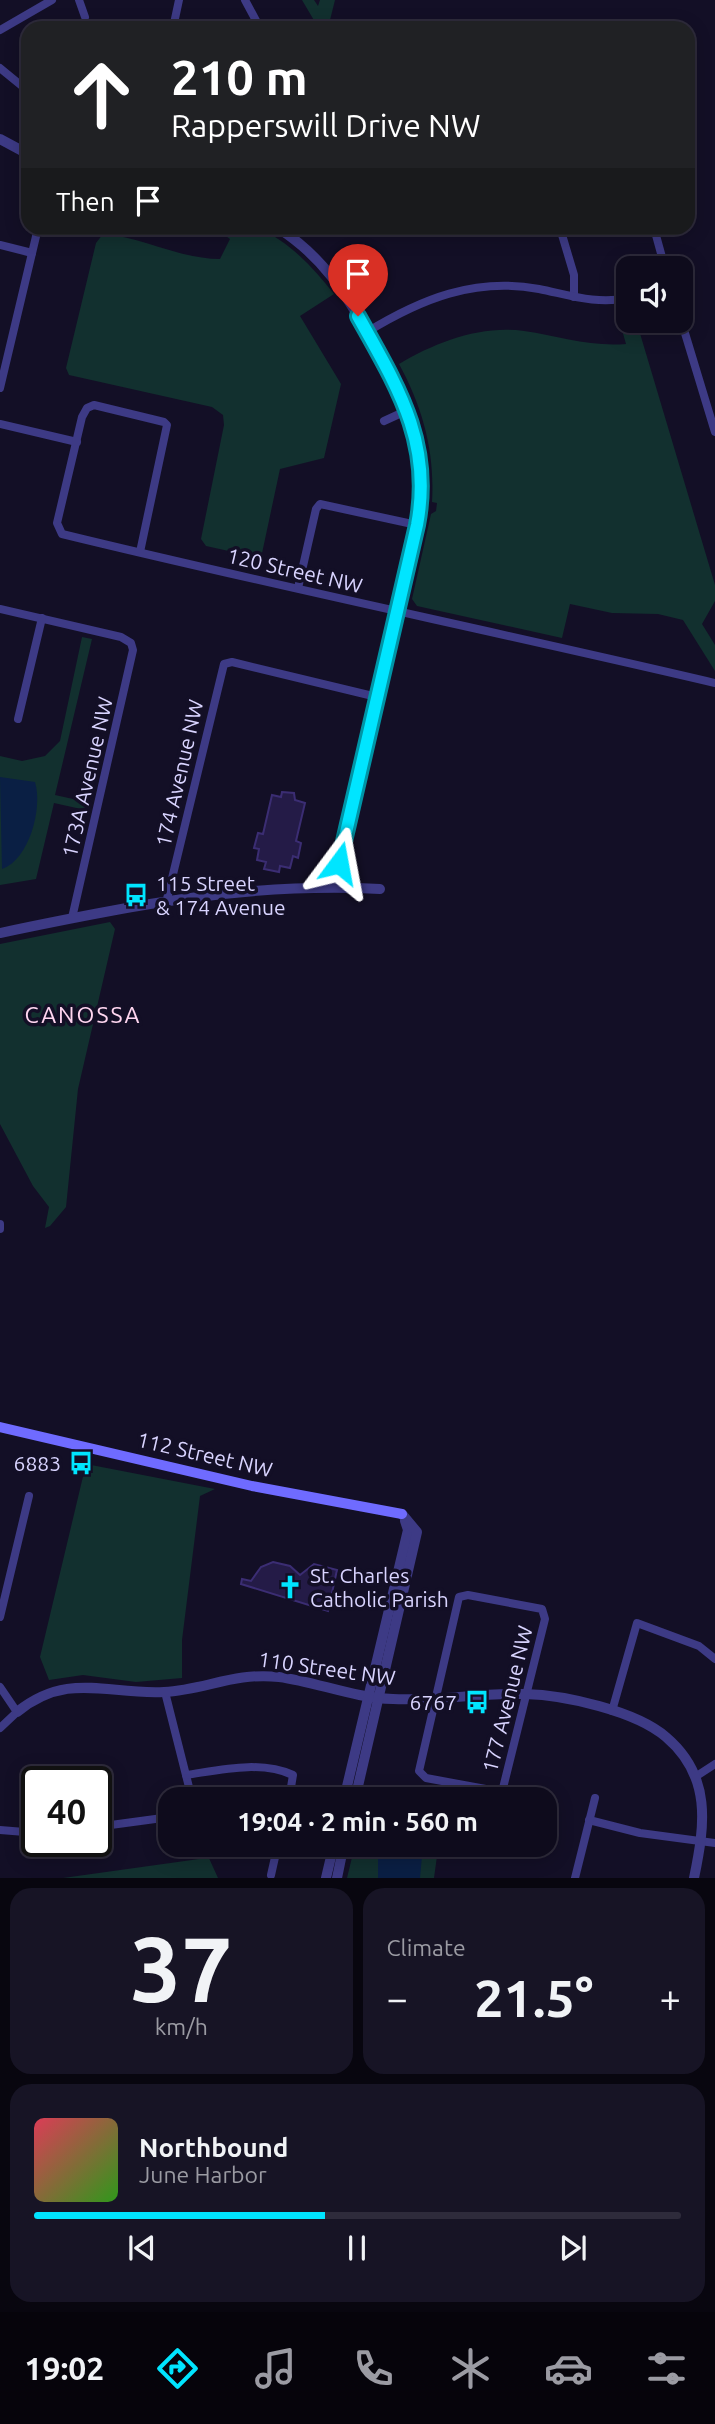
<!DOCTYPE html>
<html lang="en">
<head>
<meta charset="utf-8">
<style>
  :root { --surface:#0e0b1c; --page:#171425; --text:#f1f3f6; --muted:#9b9ba3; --line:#2e2b3b; --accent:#00e5ff }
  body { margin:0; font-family:Ubuntu,sans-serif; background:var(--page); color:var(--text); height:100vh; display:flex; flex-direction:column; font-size:26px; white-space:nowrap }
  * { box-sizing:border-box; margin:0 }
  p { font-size:23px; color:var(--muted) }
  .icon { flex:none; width:38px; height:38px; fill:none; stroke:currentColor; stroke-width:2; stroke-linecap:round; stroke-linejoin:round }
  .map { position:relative; height:1878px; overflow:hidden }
  .details { display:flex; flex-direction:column; gap:10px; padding:10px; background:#08060f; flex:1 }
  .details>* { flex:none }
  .hud { position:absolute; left:21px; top:21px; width:674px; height:214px; border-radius:21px; box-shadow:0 4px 18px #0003,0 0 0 2px var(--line); background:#202124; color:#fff; overflow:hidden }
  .tools { position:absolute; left:616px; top:256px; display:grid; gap:14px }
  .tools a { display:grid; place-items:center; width:77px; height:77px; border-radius:14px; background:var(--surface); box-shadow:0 4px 18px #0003,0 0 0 2px var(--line); font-size:35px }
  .speed { position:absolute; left:21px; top:1766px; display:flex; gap:14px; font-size:35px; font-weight:700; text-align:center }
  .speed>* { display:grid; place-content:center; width:91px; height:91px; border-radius:50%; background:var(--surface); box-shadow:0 4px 18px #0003,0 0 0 2px var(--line); line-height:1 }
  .speed .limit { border:4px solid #111; border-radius:10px; background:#fff; color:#111 }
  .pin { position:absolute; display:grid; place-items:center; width:60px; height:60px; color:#fff; margin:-72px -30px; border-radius:50% 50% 50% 0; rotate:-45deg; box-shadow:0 0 7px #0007 }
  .pin .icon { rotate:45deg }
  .me { position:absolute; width:77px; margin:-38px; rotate:13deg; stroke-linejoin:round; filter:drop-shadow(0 0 5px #0008) }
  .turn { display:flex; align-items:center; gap:24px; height:147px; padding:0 35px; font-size:32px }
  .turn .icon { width:91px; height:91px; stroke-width:2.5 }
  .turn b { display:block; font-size:49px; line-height:60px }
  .then { display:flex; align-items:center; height:66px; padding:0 35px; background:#0003; gap:14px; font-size:26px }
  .big { font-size:52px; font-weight:700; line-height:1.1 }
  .details .tile { flex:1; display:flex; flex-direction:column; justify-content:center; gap:10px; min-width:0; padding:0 24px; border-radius:21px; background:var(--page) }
  .details .dial { align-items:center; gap:0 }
  .dial b { font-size:91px; line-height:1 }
  .song { display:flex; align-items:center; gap:21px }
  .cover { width:84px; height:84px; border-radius:10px; background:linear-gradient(135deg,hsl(350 70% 55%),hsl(110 70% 35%)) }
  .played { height:7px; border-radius:4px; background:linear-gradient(90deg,var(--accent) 45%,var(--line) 45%) }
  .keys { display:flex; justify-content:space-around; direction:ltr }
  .heat { display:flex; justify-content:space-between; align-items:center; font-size:38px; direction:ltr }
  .details .tiles { flex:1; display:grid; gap:10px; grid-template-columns:1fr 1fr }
  .tile:last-child { grid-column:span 2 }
  .trip { position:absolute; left:158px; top:1787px; width:399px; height:70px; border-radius:21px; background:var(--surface); box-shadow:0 4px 18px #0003,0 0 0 2px var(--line); font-weight:700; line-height:70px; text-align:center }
  .menu { display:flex; height:112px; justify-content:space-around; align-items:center; background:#06040b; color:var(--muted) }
  .menu .icon { width:49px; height:49px }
  .menu .current { color:var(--accent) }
  .menu b { font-size:32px; color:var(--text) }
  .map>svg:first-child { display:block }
  .green { fill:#12302f }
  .water { fill:#0a1f44 }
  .building { fill:#241b47; stroke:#3b2d73; stroke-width:2 }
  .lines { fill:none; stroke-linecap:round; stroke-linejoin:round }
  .minor { stroke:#3d3a85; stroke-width:8 }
  .tertiary { stroke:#3d3a85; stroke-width:10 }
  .secondary { stroke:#6f6bff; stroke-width:10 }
  .route-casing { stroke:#0095a6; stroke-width:18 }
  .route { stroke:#00e5ff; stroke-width:12 }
  .labels { text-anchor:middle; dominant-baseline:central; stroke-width:7; stroke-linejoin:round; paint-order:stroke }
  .street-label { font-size:21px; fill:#d9d4ff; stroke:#130f26 }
  .poi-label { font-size:21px; fill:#d9d4ff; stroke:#130f26; text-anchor:start }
  .neighbourhood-label { font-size:23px; letter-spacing:2px; fill:#ffd6f0; stroke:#130f26 }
</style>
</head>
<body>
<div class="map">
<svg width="715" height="1878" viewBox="0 0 715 1878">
  <rect width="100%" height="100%" fill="#130f26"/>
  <g class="green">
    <path d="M302,0h12l4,6 2,-6h15l-7,28h-14l1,-6z"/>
    <path d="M225,228c10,-1 24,-3 33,1 31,11 56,40 76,65l-34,22 41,68 -17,74 -44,11 -19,89 -55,-12 -5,-7 23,-114 -1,-10 -11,-8 -143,-32 -3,-7 30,-125 7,-9c39,3 77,25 117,25l10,-20 -7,-5z"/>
    <path d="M628,307v13h8l79,265v16l-13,23 13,21v26l-32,-51 -25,-6 -46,-1 -42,-9 -8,34 -145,-32 -5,-7 19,-85 5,-3 1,-8 -5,-1c3,-50 -9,-94 -33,-138 37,-22 82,-39 125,-33 35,5 66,16 102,13l-10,-35z"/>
    <path d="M82,637l10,2 -37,156 36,8 -1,8 -36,-8 -18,76 -36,6v-129l22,5 23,-5 15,-15z"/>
    <path d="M110,922l5,7 -37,160 -12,118 -16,19 -5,2 4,-21 -16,-21 -33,-62v-180z"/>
    <path d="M86,1464l129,25 -15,7 -18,144v38l-46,4 -53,-7 -34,5 -9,-23z"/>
    <path d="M194,1844l9,1 15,33h-155l136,-19z"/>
    <path d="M355,1845h88l-6,11 -3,22h-87z"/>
  </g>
  <g class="water">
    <path d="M0,777l35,5c8,26 -6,78 -33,87z"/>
    <path d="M385,1844l32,1 5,11 -2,22h-42v-28z"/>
  </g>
  <g class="building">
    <path d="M282,792l12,1 1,7 10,3 -9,38 5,2 -3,15 -5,-2 -3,12 -10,-2 -1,6 -15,-3 2,-7 -9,-2 2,-11 -5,-1 4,-15 5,1 9,-39 9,2z"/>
    <path d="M273,1562l17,4 10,9 14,-11 23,6 -9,41 -87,-27 1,-5 9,2 10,-14z"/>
  </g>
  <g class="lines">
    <g class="minor">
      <path d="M79,0l6,17"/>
      <path d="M245,0l15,28"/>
      <path d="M173,28l6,-28"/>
      <path d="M0,30l52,-30"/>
      <path d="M0,68l28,23"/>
      <path d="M560,228l14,47v22"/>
      <path d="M654,228l11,40"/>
      <path d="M0,245l32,8"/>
      <path d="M681,320l34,112"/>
      <path d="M367,332c54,-33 108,-55 172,-43 30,6 58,16 89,9"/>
      <path d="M0,388l38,-160"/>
      <path d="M384,421l24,-11"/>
      <path d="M0,424l77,18"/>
      <path d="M140,552l27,-127 -3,-3 -70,-17 -7,3 -5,9 -25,106 5,11c217,53 436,98 653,149"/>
      <path d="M298,588l18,-79 4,-5 97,21"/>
      <path d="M0,609l121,28 10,6 2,7 -61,268"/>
      <path d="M18,719l24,-101"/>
      <path d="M167,899l57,-235 8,-2 145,35"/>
      <path d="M0,1224v5"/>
      <path d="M468,1595l74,14 3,10 -43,173 -76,-14 -7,-7 40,-174z"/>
      <path d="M0,1617l29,-121"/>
      <path d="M0,1687l17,25 -17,16"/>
      <path d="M165,1692l27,107"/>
      <path d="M612,1711l25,-88 62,23 16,13"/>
      <path d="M186,1775c34,-5 74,-15 107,0l-4,24"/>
      <path d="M76,1777l1,5"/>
      <path d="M695,1777l20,-13"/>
      <path d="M589,1820l51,13 75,10"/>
      <path d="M96,1827l74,-10"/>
      <path d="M0,1830l37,3"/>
      <path d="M271,1875l7,-31"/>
      <path d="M575,1878l20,-80"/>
    </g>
    <g class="tertiary">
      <path d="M0,139l28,15"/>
      <path d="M278,228c44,28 67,64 92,109 34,60 60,118 47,188l-84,362"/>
      <path d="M0,933c128,-27 247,-51 380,-44"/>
      <path d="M17,1712c51,-41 90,-17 147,-20 41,-2 70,-20 115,-15 38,5 75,21 114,22 44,2 88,-6 132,-5 40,1 111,17 141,43 46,39 39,88 28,141"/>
      <path d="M344,1799l64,-269 -3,-9"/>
      <path d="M355,1799l62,-267 -15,-18"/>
      <path d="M326,1878l8,-34"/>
      <path d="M337,1878l7,-34"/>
    </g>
    <path class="secondary" d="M0,1427l252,59 150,28"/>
  </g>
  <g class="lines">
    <g class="route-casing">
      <path id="route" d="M339,863l78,-338c16,-83 -20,-139 -59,-209"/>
    </g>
    <use href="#route" class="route"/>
  </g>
  <defs>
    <g id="bus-bare" transform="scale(1.89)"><path d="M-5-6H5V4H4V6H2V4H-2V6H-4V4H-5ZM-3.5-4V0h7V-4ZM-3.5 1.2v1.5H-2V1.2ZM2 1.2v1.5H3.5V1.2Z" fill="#00e5ff" stroke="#130f26" stroke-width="2.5" paint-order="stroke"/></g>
    <g id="church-bare" transform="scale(1.89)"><path d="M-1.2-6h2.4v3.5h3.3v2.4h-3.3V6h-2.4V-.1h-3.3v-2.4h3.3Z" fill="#00e5ff" stroke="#130f26" stroke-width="2.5" paint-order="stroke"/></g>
  </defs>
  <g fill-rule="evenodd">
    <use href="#bus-bare" x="136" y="895"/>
    <use href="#bus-bare" x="81" y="1463"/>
    <use href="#church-bare" x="290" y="1587"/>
    <use href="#bus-bare" x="477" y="1702"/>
  </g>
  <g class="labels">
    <g class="street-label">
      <text transform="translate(295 570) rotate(13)">120 Street NW</text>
      <text transform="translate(179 773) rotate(-77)">174 Avenue NW</text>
      <text transform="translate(87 777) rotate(-77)">173A Avenue NW</text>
      <text transform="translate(205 1454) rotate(13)">112 Street NW</text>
      <text transform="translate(327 1668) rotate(8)">110 Street NW</text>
      <text transform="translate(507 1699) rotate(-76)">177 Avenue NW</text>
    </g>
    <g class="poi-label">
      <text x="156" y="883">115 Street<tspan x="156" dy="24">&amp; 174 Avenue</tspan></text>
      <text x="61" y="1463" text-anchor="end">6883</text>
      <text x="310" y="1575">St. Charles<tspan x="310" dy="24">Catholic Parish</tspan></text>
      <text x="457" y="1702" text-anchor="end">6767</text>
    </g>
    <g class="neighbourhood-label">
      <text x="83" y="1014">CANOSSA</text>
    </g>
  </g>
</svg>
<div class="tools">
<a><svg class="icon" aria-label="sound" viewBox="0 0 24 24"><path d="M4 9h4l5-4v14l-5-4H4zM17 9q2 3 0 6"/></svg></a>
</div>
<div class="speed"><div class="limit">40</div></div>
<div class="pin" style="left:358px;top:316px;background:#d93025"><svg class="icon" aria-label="arrive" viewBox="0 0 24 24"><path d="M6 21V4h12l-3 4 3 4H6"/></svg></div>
<svg class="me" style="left:339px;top:863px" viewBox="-20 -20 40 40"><path d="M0-17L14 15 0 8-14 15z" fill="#00e5ff" stroke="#fff" stroke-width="4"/></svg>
<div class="trip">19:04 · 2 min · 560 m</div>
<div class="hud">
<div class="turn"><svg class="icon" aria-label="ahead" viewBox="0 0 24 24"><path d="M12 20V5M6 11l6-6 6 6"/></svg><div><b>210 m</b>Rapperswill Drive NW</div></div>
<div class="then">Then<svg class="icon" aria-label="arrive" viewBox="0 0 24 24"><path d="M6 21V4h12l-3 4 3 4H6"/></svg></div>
</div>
</div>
<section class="details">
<div class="tiles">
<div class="tile dial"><b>37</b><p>km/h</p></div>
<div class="tile"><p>Climate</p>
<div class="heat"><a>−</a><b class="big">21.5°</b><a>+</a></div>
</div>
<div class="tile">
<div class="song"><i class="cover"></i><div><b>Northbound</b><p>June Harbor</p></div></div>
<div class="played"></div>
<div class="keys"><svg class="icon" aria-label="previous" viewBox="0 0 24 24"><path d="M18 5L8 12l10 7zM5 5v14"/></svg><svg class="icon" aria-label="pause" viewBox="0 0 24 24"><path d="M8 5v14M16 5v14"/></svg><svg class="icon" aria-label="next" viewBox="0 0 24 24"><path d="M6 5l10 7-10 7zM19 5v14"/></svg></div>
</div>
</div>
</section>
<nav class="menu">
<b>19:02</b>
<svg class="icon current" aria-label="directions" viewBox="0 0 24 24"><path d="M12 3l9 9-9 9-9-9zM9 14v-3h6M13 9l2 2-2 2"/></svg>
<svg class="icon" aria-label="music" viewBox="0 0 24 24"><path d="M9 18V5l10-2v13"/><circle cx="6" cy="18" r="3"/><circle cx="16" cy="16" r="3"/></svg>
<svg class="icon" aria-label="phone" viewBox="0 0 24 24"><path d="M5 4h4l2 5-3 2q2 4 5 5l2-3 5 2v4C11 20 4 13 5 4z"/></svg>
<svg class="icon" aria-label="climate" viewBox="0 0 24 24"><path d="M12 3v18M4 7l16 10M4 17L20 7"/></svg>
<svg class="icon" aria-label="car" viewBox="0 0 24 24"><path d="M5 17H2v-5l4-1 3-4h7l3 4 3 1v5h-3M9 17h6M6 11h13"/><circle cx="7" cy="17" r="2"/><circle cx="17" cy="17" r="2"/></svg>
<svg class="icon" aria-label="filters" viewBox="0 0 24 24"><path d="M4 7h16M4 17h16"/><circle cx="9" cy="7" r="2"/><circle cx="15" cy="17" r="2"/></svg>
</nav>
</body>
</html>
